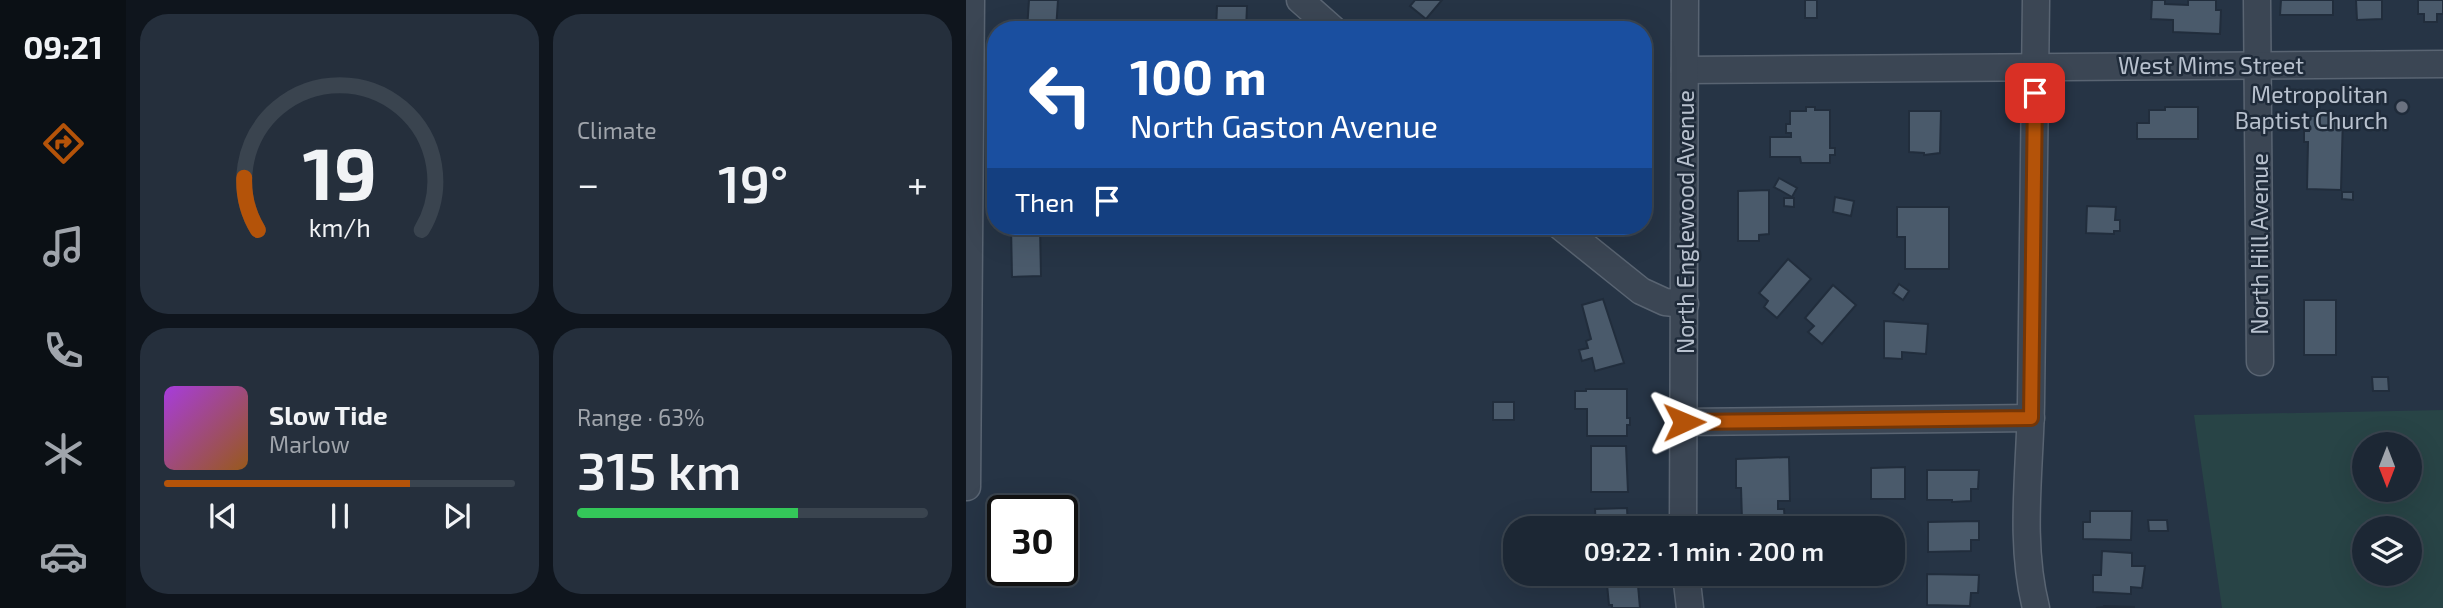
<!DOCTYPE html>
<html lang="en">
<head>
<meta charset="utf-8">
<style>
  :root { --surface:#1c2734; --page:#252f3c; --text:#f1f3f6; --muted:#a0a5ac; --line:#3a444f; --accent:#b45309 }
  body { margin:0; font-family:"Exo 2",sans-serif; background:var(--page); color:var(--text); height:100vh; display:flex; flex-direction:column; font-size:26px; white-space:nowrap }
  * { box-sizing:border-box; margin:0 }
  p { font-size:23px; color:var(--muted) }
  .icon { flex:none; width:38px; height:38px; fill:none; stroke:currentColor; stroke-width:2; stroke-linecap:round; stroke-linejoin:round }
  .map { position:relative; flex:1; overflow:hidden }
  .details { display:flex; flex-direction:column; gap:14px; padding:14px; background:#0f151d; width:840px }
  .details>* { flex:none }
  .hud { position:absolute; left:21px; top:21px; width:665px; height:214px; border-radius:28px; box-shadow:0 7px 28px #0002,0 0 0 2px var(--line); background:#1a4fa0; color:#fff; overflow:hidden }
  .needle { width:46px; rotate:180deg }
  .buttons { position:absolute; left:1386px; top:432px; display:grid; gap:14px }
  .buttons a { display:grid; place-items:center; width:70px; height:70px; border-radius:50%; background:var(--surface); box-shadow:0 7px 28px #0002,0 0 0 2px var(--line); font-size:35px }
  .speed { position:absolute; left:21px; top:495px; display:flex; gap:14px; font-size:35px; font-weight:700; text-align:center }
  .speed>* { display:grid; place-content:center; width:91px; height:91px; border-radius:50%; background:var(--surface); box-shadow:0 7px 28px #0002,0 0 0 2px var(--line); line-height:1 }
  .speed .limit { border:4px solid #111; border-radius:10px; background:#fff; color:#111 }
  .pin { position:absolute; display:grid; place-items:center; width:60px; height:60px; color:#fff; margin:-30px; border-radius:14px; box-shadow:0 4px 10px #0006 }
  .me { position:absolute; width:77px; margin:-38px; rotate:89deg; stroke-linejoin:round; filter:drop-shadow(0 0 5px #0008) }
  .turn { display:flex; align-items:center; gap:24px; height:147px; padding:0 28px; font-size:32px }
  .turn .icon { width:91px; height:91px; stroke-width:2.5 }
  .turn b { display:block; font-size:49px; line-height:60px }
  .then { display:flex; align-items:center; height:66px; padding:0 28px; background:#0003; gap:14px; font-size:26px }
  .big { font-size:52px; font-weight:600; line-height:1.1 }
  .details .card { flex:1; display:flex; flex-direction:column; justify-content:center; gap:10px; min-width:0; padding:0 24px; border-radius:28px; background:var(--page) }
  .details .dial { align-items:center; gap:0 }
  .dial svg { height:182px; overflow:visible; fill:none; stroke:var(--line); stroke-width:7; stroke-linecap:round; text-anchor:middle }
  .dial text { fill:var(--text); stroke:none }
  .song { display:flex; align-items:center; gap:21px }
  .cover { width:84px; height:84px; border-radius:10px; background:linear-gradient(135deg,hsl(280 70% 55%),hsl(30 70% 35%)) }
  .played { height:7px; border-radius:4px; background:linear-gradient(90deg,var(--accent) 70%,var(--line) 70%) }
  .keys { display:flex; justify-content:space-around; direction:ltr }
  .heat { display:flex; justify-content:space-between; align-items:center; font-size:38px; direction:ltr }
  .charge { height:10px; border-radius:5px; background:linear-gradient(90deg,#34c759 63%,var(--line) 0) }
  .details .tiles { flex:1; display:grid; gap:14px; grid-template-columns:repeat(2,1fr) }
  .trip { position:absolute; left:537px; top:516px; width:402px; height:70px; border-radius:28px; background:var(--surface); box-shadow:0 7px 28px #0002,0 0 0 2px var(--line); font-weight:600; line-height:70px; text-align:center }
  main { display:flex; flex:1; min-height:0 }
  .menu { display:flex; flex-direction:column; width:126px; justify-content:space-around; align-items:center; background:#0b1015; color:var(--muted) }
  .menu .icon { width:49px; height:49px }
  .menu .selected { color:var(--accent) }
  .menu b { font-size:32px; color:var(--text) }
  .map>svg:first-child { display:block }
  .green { fill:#284446; fill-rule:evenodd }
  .building { fill:#4a5a6b; stroke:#212d3c; stroke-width:2 }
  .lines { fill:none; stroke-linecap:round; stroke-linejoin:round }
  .street-casing { stroke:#596472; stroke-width:29 }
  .street { stroke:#3b4654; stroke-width:26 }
  .route-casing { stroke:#753606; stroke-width:18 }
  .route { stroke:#b45309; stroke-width:12 }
  .worship-dot { fill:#6b7280; stroke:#1f2b3a; stroke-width:2.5 }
  .labels { text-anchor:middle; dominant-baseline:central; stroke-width:5; stroke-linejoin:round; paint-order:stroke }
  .street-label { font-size:23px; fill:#b8c1ce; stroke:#1f2b3a }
  .poi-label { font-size:23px; fill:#b8c1ce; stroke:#1f2b3a; text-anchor:end }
</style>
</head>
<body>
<main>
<nav class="menu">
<b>09:21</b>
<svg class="icon selected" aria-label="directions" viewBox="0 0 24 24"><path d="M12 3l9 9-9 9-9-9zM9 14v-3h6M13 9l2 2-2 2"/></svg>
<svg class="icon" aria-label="music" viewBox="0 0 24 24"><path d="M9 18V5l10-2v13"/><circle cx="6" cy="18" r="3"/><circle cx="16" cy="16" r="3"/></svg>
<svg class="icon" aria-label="phone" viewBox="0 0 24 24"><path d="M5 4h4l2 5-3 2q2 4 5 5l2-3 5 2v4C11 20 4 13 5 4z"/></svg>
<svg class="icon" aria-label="climate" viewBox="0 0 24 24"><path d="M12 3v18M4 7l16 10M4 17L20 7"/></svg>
<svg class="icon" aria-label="car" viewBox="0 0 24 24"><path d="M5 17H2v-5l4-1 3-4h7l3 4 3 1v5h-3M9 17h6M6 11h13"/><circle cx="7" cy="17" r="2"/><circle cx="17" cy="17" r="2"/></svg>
</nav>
<section class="details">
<div class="tiles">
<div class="card dial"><svg viewBox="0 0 100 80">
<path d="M14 69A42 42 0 1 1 86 69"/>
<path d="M14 69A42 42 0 0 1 8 46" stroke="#b45309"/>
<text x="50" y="56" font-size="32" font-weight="700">19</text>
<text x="50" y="72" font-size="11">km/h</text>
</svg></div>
<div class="card"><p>Climate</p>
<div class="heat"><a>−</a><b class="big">19°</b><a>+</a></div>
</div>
<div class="card">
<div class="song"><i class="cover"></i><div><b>Slow Tide</b><p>Marlow</p></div></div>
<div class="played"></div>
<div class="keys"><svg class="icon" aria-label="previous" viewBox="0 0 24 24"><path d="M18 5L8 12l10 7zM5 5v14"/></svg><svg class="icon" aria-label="pause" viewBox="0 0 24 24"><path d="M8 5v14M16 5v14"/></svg><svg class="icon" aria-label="next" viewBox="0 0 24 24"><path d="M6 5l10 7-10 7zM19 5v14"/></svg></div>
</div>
<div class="card"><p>Range · 63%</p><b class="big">315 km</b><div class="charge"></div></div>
</div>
</section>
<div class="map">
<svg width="1477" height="608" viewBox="0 0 1477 608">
  <rect width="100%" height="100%" fill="#263445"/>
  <path class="green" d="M1477,410v198h-221l-28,-193zM1398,444h46v46h-46zM1398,528h46v46h-46z"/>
  <g class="building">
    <path d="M63,0h29l-2,30h-29z"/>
    <path d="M449,0h27l-16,19 -16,-13z"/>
    <rect x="839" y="0" width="12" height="18"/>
    <path d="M1186,0h13v4l23,1v-5h28v10h5l-1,24 -47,-2v-12l-22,-1z"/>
    <path d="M1315,0h52v15h-53z"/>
    <path d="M1390,0h26v19l-25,1z"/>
    <path d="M1452,0h25v14h-6v8h-13v-8h-6z"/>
    <path d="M251,6h30l-1,24h-30z"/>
    <path d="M677,50l9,9 -9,10z"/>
    <path d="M840,107h9v3h15v38h5v7h-5v8h-29l-1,-6h-30v-20h21v-4h-5v-9h4v-13h16z"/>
    <path d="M1199,107h33v32h-61v-16h12v-13h16z"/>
    <path d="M943,111h32l-1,42 -16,2v-2l-15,-1z"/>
    <path d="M1354,112h10v4h13l-2,74 -34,-1 1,-47h-4v-11h5v-15h11z"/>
    <path d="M813,178l18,10 -5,9 -18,-10z"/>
    <path d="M803,190v44l-10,1v6h-21v-50z"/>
    <path d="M1376,192h11v8l-11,-1z"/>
    <path d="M869,197l19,4 -3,15 -18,-4z"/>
    <path d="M818,198h10v9l-10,-1z"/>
    <path d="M1121,206l29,1 -1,13h5v11h-6v3l-28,-1z"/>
    <path d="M931,207h52v62h-44v-32h-8z"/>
    <path d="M45,226h29l1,50 -29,1z"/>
    <path d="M822,259l23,20 -34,39 -13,-11 4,-6 -9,-8z"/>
    <path d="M933,284l10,7 -6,9 -10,-7z"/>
    <path d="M867,285l23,20 -34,39 -14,-12 6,-6 -9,-8z"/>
    <path d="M637,299l21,64 -29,8 -3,-13 -10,3 -3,-11 9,-2 -2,-7 5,-2 -9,-34z"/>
    <rect x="1338" y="300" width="32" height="55"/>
    <path d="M918,321l44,3 -2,30 -24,-2v7l-18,-1z"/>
    <path d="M1406,377h16l1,14h-16z"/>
    <path d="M620,389h41v29h3v7h-3v11h-40v-27h-12v-18h11z"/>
    <rect x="527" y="402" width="21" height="18"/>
    <path d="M625,446h35l2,46h-37z"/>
    <path d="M823,457l1,44h-12v8h6l1,14h-14v-3h-29l-1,-32h-5v-29z"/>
    <path d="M939,467v32h-34v-31z"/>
    <path d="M961,470h52l-1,19h-7v12l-19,1v-2h-25z"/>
    <path d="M661,508l1,20h-32l-1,-19z"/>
    <path d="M1124,511h42l-1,29 -48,-1v-17h7z"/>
    <path d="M1182,520h19l1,11h-19z"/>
    <path d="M1013,521v19h-8v11l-43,1v-30z"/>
    <path d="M1136,551l30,2v13h13l-3,22 -11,-1v7l-38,-2v-17h8z"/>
    <path d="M640,574h31l3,34h-28v-3h-3z"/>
    <path d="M961,574l52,1 -1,18h-7l-1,13 -43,-1z"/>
    <path d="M1138,606l30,1v1h-38l8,-1z"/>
  </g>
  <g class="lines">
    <g class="street-casing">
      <g id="street">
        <path d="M334,0l34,30"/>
        <path d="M1291,0l3,362"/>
        <path d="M719,70l758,-6"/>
        <path d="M594,226l81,65 24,11 20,2"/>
        <path d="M718,422l347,-4"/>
        <path d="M1,487l4,-487"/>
        <path d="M717,528l2,-528"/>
        <path d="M720,574l4,34"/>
        <path d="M1070,608c-17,-67 -6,-137 -5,-205 2,-135 4,-269 5,-403"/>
      </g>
    </g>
    <use href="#street" class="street"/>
  </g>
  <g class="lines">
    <g class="route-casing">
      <path id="route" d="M718,422l347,-4 4,-325"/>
    </g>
    <use href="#route" class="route"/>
  </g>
  <circle class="worship-dot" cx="1436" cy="107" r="7"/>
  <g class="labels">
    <g class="street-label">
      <text x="1245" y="65">West Mims Street</text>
      <text transform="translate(719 222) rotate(-90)">North Englewood Avenue</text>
      <text transform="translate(1293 244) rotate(-90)">North Hill Avenue</text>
    </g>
    <g class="poi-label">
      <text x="1422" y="94">Metropolitan<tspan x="1422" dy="26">Baptist Church</tspan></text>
    </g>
  </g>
</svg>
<div class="buttons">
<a><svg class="needle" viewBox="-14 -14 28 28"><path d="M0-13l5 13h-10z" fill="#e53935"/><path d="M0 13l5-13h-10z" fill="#a0a5ac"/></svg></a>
<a><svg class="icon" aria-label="layers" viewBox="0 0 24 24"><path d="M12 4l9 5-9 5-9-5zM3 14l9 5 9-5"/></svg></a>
</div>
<div class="speed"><div class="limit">30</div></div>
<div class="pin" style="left:1069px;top:93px;background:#d93025"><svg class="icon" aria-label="arrive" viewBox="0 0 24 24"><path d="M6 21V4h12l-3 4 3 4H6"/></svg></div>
<svg class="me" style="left:718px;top:422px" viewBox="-20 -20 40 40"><path d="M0-17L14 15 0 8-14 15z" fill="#b45309" stroke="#fff" stroke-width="4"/></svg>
<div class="trip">09:22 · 1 min · 200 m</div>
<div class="hud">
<div class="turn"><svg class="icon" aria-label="left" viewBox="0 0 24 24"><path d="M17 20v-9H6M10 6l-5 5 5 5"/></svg><div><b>100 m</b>North Gaston Avenue</div></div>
<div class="then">Then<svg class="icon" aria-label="arrive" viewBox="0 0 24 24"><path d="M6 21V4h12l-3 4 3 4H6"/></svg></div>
</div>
</div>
</main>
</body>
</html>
